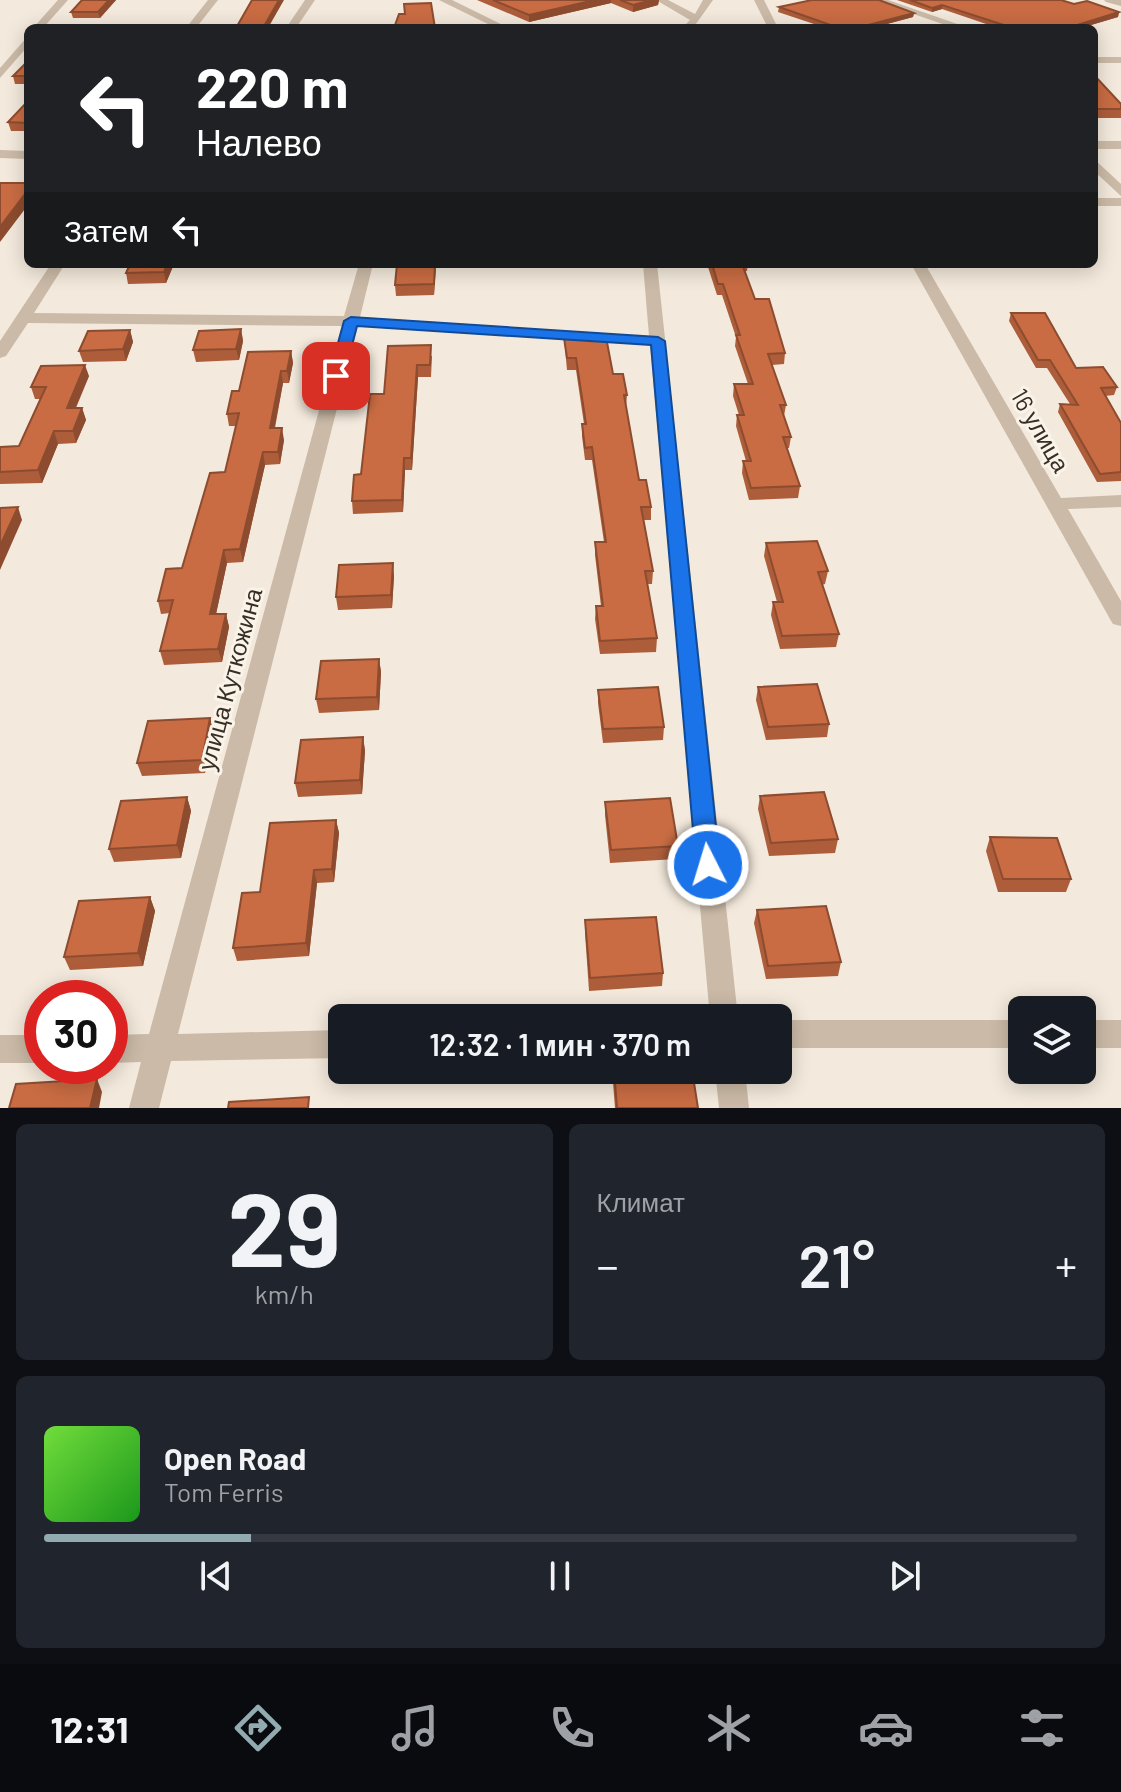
<!DOCTYPE html>
<html lang="ru">
<head>
<meta charset="utf-8">
<style>
  :root { --surface:#171b24; --page:#20242c; --text:#f1f3f6; --muted:#9ea1a6; --line:#363941; --accent:#91abb0 }
  body { margin:0; font-family:Barlow,sans-serif; background:var(--page); color:var(--text); height:100vh; display:flex; flex-direction:column; font-size:30px; white-space:nowrap }
  * { box-sizing:border-box; margin:0 }
  p { font-size:26px; color:var(--muted) }
  .icon { flex:none; width:44px; height:44px; fill:none; stroke:currentColor; stroke-width:2; stroke-linecap:round; stroke-linejoin:round }
  .map { position:relative; height:1108px; overflow:hidden }
  .details { display:flex; flex-direction:column; gap:16px; padding:16px; background:#0d0f14; flex:1 }
  .details>* { flex:none }
  .hud { position:absolute; left:24px; top:24px; width:1074px; height:244px; border-radius:12px; box-shadow:0 4px 20px #0003; background:#202124; color:#fff; overflow:hidden }
  .tools { position:absolute; left:1008px; top:996px; display:grid; gap:16px }
  .tools a { display:grid; place-items:center; width:88px; height:88px; border-radius:12px; background:var(--surface); box-shadow:0 4px 20px #0003; font-size:40px }
  .speed { position:absolute; left:24px; top:980px; display:flex; gap:16px; font-size:40px; font-weight:700; text-align:center }
  .speed>* { display:grid; place-content:center; width:104px; height:104px; border-radius:50%; background:var(--surface); box-shadow:0 4px 20px #0003; line-height:1 }
  .speed .limit { border:12px solid #d22; background:#fff; color:#111 }
  .pin { position:absolute; display:grid; place-items:center; width:68px; height:68px; color:#fff; margin:-34px; border-radius:16px; box-shadow:0 4px 12px #0006 }
  .me { position:absolute; width:88px; margin:-44px; rotate:355deg; stroke-linejoin:round; filter:drop-shadow(0 0 6px #0008) }
  .turn { display:flex; align-items:center; gap:28px; height:168px; padding:0 40px; font-size:36px }
  .turn .icon { width:104px; height:104px; stroke-width:2.5 }
  .turn b { display:block; font-size:56px; line-height:68px }
  .then { display:flex; align-items:center; height:76px; padding:0 40px; background:#0003; gap:16px; font-size:30px }
  .big { font-size:60px; font-weight:600; line-height:1.1 }
  .details .card { flex:1; display:flex; flex-direction:column; justify-content:center; gap:12px; min-width:0; padding:0 28px; border-radius:12px; background:var(--page) }
  .details .dial { align-items:center; gap:0 }
  .dial b { font-size:104px; line-height:1 }
  .song { display:flex; align-items:center; gap:24px }
  .cover { width:96px; height:96px; border-radius:12px; background:linear-gradient(135deg,hsl(100 70% 55%),hsl(120 70% 35%)) }
  .played { height:8px; border-radius:4px; background:linear-gradient(90deg,var(--accent) 20%,var(--line) 20%) }
  .keys { display:flex; justify-content:space-around; direction:ltr }
  .heat { display:flex; justify-content:space-between; align-items:center; font-size:44px; direction:ltr }
  .details .tiles { flex:1; display:grid; gap:16px; grid-template-columns:1fr 1fr }
  .card:last-child { grid-column:span 2 }
  .trip { position:absolute; left:328px; top:1004px; width:464px; height:80px; border-radius:12px; background:var(--surface); box-shadow:0 4px 20px #0003; font-weight:600; line-height:80px; text-align:center }
  .dock { display:flex; height:128px; justify-content:space-around; align-items:center; background:#090b0e; color:var(--muted) }
  .dock .icon { width:56px; height:56px }
  .dock .active { color:var(--accent) }
  .dock b { font-size:36px; color:var(--text) }
  .map>svg:first-child { display:block }
  .lines { fill:none; stroke-linecap:round; stroke-linejoin:round }
  .minor { fill:#cbbaa7; fill-rule:evenodd }
  .wall { fill:#ad5d3a }
  .shaded-wall { fill:#8d4c2f }
  .building { fill:#c96c43; stroke:#8d4c2f; stroke-width:2 }
  .route { fill:#1a73e8; stroke:#114b97; stroke-width:2 }
  .labels { text-anchor:middle; dominant-baseline:central; stroke-width:6; stroke-linejoin:round; paint-order:stroke }
  .street-label { font-size:24px; fill:#372e28; stroke:#faf3e8 }
</style>
</head>
<body>
<div class="map">
<svg width="1121" height="1108" viewBox="0 0 1121 1108">
  <rect width="100%" height="100%" fill="#f3e9dc"/>
  <g class="lines">
    <g class="minor">
      <path d="M58,0h10l-25,28h-10z"/>
      <path d="M208,0h10l-22,28h-10z"/>
      <path d="M305,0h10l-19,28h-10z"/>
      <path d="M439,0h13l57,28h-13z"/>
      <path d="M656,0h12l27,14 8,-14h10l-20,28 -9,-2 6,-6z"/>
      <path d="M754,0h10l14,28h-10z"/>
      <path d="M873,0h15l81,28h-15z"/>
      <path d="M1104,0h17v6l-15,-4z"/>
      <path d="M28,36v10l-28,32v-10z"/>
      <rect x="1094" y="57" width="27" height="6"/>
      <rect x="1094" y="141" width="27" height="8"/>
      <path d="M0,150l28,1v8l-28,-1z"/>
      <path d="M1094,159l27,25v12l-27,-25z"/>
      <rect x="1094" y="198" width="27" height="8"/>
      <path d="M51,264h14l-31,49 310,3 15,-52h14l-13,53 289,19 -6,-72h14l81,754h-28l-60,-673 -292,-19 -180,708 164,-4v28l-171,3 -12,47h-30l12,-46 -31,1v-28l39,-1 193,-708 -314,-3 -22,33 -6,2v-17z"/>
      <path d="M911,264h14l136,234 60,-3v12l-53,2 53,92v25l-8,-2 -3,-5z"/>
      <rect x="778" y="1020" width="244" height="28"/>
      <rect x="1082" y="1020" width="39" height="28"/>
      <rect x="0" y="1035" width="42" height="28"/>
      <path d="M715,1070h30l4,38h-30z"/>
    </g>
  </g>
  <g class="wall">
    <path d="M82,0h34l-16,18h-27l-2,-6z"/>
    <path d="M477,0h182l-1,5 -25,7 -22,-9 -82,19z"/>
    <path d="M897,0h164l13,4 45,8 -1,5 -34,10 2,1h-88l-56,-19 -10,3z"/>
    <path d="M779,7l135,6 -1,4 -41,11h-46l-48,-16z"/>
    <path d="M28,61v23h-13l-2,-8z"/>
    <path d="M1094,75l27,29v14h-27z"/>
    <path d="M28,101v30h-17l-3,-9z"/>
    <path d="M174,264l-8,19 -38,1 -2,-11z"/>
    <path d="M397,264h39l-2,31 -38,1 -1,-11z"/>
    <path d="M707,264h41l-1,7h-2l10,28 30,54 -1,11 -12,1 14,40 -2,11 7,21 -2,11h-2l13,38 -2,12 -49,2 -7,-27 1,-12h3l-10,-35 1,-11h2l-6,-19 1,-12h14l-13,-38 1,-9 -14,-42h-5z"/>
    <path d="M1011,313l65,55 41,19 -3,8 -9,1 16,27v58l-24,1 -39,-70 2,-8h10l-23,-36h-11l-27,-47z"/>
    <path d="M241,329l2,12 -4,19 -43,2 -3,-12z"/>
    <path d="M130,330l3,12 -7,19 -43,1 -4,-11z"/>
    <path d="M564,338l49,36 14,21 -1,12 13,73 12,27v13h-7l9,51 -1,13h-5l10,54 -1,14 -56,2 -5,-35 1,-13h5l-6,-51v-13h9l-12,-82h-7l-3,-24v-12h2l-8,-54h-9z"/>
    <path d="M388,346l44,10 -1,21h-13l-6,93h-7l-2,42 -50,2 -1,-13 9,-27 23,-80z"/>
    <path d="M291,351l2,12 -4,20h-6l-8,45 9,12 -4,24 -15,1 -22,97 -16,1 -11,51h10l3,13 -7,35 -58,3 -4,-14 10,-38 -9,1 -3,-13 24,-33 43,-96 11,-46h-7l-2,-12 12,-23z"/>
    <path d="M89,376l-13,32h6l4,12 -10,23 -18,1 -16,39 -42,1v-37l19,-1 21,-47h-5l-4,-12z"/>
    <path d="M766,543l62,28 -3,13 -3,1 17,49 -3,13 -56,2 -9,-34 2,-13h4l-13,-46z"/>
    <path d="M394,576l-2,32 -54,2 -2,-13z"/>
    <path d="M379,659l2,13 -2,38 -60,3 -3,-14z"/>
    <path d="M758,687l71,37 -2,13 -61,3 -10,-40z"/>
    <path d="M598,690l66,37 -1,13 -60,3 -5,-40z"/>
    <path d="M210,718l4,13 -9,42 -63,3 -5,-13z"/>
    <path d="M363,737l2,14 -3,43 -64,3 -3,-14z"/>
    <path d="M760,796l78,43 -3,14 -66,3 -11,-47z"/>
    <path d="M187,797l4,14 -10,47 -67,4 -5,-13z"/>
    <path d="M605,802l73,44 -2,13 -66,4 -5,-48z"/>
    <path d="M336,820l3,13 -5,49 -17,1 -8,73 -72,5 -4,-13 27,-56z"/>
    <path d="M990,837l81,42 -5,13h-68l-12,-41z"/>
    <path d="M150,897l5,14 -12,55 -73,4 -6,-13z"/>
    <path d="M757,910l84,52 -3,14 -72,3 -12,-56z"/>
    <path d="M585,920l78,53 -1,13 -73,5 -4,-58z"/>
    <path d="M612,1070h80l6,38h-83z"/>
  </g>
  <g class="shaded-wall">
    <path d="M109,0h7l-16,18 -2,-6z"/>
    <path d="M279,0h5l-16,28h-5z"/>
    <path d="M595,0h16v3l-82,19v-7z"/>
    <path d="M652,0h7l-1,5 -25,7v-7z"/>
    <path d="M942,5v4l-10,3v-4z"/>
    <path d="M1119,12l-1,5 -37,11 -4,-3z"/>
    <path d="M914,13l-1,4 -41,11h-15z"/>
    <path d="M28,190v15l-28,37v-15z"/>
    <path d="M167,264h7l-8,19 -2,-11z"/>
    <path d="M435,264h1l-2,31v-11z"/>
    <path d="M241,329l2,12 -4,19 -3,-11z"/>
    <path d="M130,330l3,12 -7,19 -3,-12z"/>
    <path d="M291,351l2,12 -4,20 -2,-12z"/>
    <path d="M85,365l4,11 -19,44 -3,-12z"/>
    <path d="M417,365l1,12 -6,93 -1,-12z"/>
    <path d="M281,371l2,12 -11,57 -2,-12z"/>
    <path d="M82,408l4,12 -10,23 -3,-12z"/>
    <path d="M282,428l2,12 -4,24 -2,-12z"/>
    <path d="M54,431l4,13 -16,39 -4,-13z"/>
    <path d="M263,452l2,13 -22,97 -3,-13z"/>
    <path d="M404,458l1,12 -2,42 -1,-12z"/>
    <path d="M18,507l4,13 -22,50v-24z"/>
    <path d="M224,550l3,13 -14,65 -3,-14z"/>
    <path d="M393,563l1,13 -2,32 -1,-13z"/>
    <path d="M226,614l3,13 -7,35 -4,-13z"/>
    <path d="M379,659l2,13 -2,38 -2,-13z"/>
    <path d="M210,718l4,13 -9,42 -3,-13z"/>
    <path d="M363,737l2,14 -3,43 -2,-14z"/>
    <path d="M187,797l4,14 -10,47 -4,-13z"/>
    <path d="M336,820l3,13 -5,49 -2,-13z"/>
    <path d="M314,870l3,13 -8,73 -3,-13z"/>
    <path d="M150,897l5,14 -12,55 -5,-13z"/>
    <path d="M97,1079l5,13 -3,16h-9z"/>
  </g>
  <g class="building">
    <path d="M82,0h27l-11,12h-27z"/>
    <path d="M252,0h27l-16,28h-27z"/>
    <path d="M493,0h102l-66,15z"/>
    <path d="M620,0h32l-19,5z"/>
    <path d="M812,0h67l35,13 -57,15h-18l-60,-21z"/>
    <path d="M910,0h151l13,4 13,-3 32,11 -42,13 9,3h-73l-71,-23 -10,3z"/>
    <path d="M431,3l4,25h-41l5,-14h6l-1,-10z"/>
    <path d="M28,61v15h-15z"/>
    <path d="M1094,75l27,29v5h-27z"/>
    <path d="M28,101v22l-20,-1z"/>
    <path d="M0,183h28v7l-28,37z"/>
    <path d="M130,264h37l-3,8 -38,1z"/>
    <path d="M397,264h38l-1,20 -39,1z"/>
    <path d="M712,264h30l13,35h14l16,54 -17,1 18,51h-6l11,32h-8l17,49 -49,2 -8,-27h8l-14,-46h7l-10,-31h19l-17,-49h4l-17,-51h-5z"/>
    <path d="M1011,313h34l31,55 27,-1 14,20 -16,1 20,35v49l-21,2 -40,-70 18,1 -28,-45h-12z"/>
    <path d="M241,329l-5,20 -43,1 6,-19z"/>
    <path d="M130,330l-7,19 -44,2 9,-20z"/>
    <path d="M606,337l7,37h10l4,21h-3l15,85h7l5,27h-10l12,64h-8l12,67 -57,3 -4,-35h7l-8,-64h11l-14,-95 -7,1 -3,-24h4l-10,-66h-9l-3,-20z"/>
    <path d="M431,345l-1,20h-13l-6,93h-7l-2,42 -50,1 2,-26 7,-1 9,-80h14l4,-48z"/>
    <path d="M291,351l-4,20h-6l-11,57h12l-4,24h-15l-23,97 -16,1 -14,64h16l-8,35 -58,2 13,-51 -15,1 8,-32 16,-1 28,-95 15,-1 14,-59 -12,1 5,-23h7l9,-39z"/>
    <path d="M85,365l-18,43h15l-9,23h-19l-16,39 -38,2v-25l19,-1 27,-59h-15l10,-21z"/>
    <path d="M18,507l-18,39v-38z"/>
    <path d="M817,541l11,30 -10,1 21,62 -57,2 -9,-34h10l-17,-59z"/>
    <path d="M393,563l-2,32 -55,2 3,-32z"/>
    <path d="M379,659l-2,38 -61,2 5,-38z"/>
    <path d="M817,684l12,40 -61,3 -10,-40z"/>
    <path d="M658,687l6,40 -61,2 -5,-39z"/>
    <path d="M210,718l-8,42 -65,3 11,-42z"/>
    <path d="M363,737l-3,43 -65,3 6,-43z"/>
    <path d="M824,792l14,47 -67,4 -11,-47z"/>
    <path d="M187,797l-10,48 -68,4 12,-48z"/>
    <path d="M670,798l8,48 -67,4 -6,-48z"/>
    <path d="M336,820l-4,49 -18,1 -8,73 -73,5 9,-55 18,-1 10,-69z"/>
    <path d="M990,837l67,1 14,41h-68z"/>
    <path d="M150,897l-12,56 -74,4 15,-56z"/>
    <path d="M826,906l15,56 -73,4 -11,-56z"/>
    <path d="M656,917l7,56 -73,5 -5,-58z"/>
    <path d="M614,1070h78l6,38h-81z"/>
    <path d="M97,1079l-7,29h-81l7,-24z"/>
    <path d="M309,1097l-1,11h-80l1,-6z"/>
  </g>
  <path class="route" d="M351,317l307,20 7,4 55,524 -4,7 -8,2 -8,-2 -4,-7 -45,-520 -294,-19 -13,50 -8,5 -5,-2 -2,-3 15,-55z"/>
  <g class="labels">
    <g class="street-label">
      <text transform="translate(1041 430) rotate(60)">16 улица</text>
      <text transform="translate(229 679) rotate(-75)">улица Куткожина</text>
    </g>
  </g>
</svg>
<div class="tools">
<a><svg class="icon" aria-label="layers" viewBox="0 0 24 24"><path d="M12 4l9 5-9 5-9-5zM3 14l9 5 9-5"/></svg></a>
</div>
<div class="speed"><div class="limit">30</div></div>
<div class="pin" style="left:336px;top:376px;background:#d93025"><svg class="icon" aria-label="arrive" viewBox="0 0 24 24"><path d="M6 21V4h12l-3 4 3 4H6"/></svg></div>
<svg class="me" style="left:708px;top:865px" viewBox="-20 -20 40 40"><circle r="17" fill="#1a73e8" stroke="#fff" stroke-width="3"/><path d="M0-11L8 9 0 5-8 9z" fill="#fff"/></svg>
<div class="trip">12:32 · 1 мин · 370 m</div>
<div class="hud">
<div class="turn"><svg class="icon" aria-label="left" viewBox="0 0 24 24"><path d="M17 20v-9H6M10 6l-5 5 5 5"/></svg><div><b>220 m</b>Налево</div></div>
<div class="then">Затем<svg class="icon" aria-label="left" viewBox="0 0 24 24"><path d="M17 20v-9H6M10 6l-5 5 5 5"/></svg></div>
</div>
</div>
<section class="details">
<div class="tiles">
<div class="card dial"><b>29</b><p>km/h</p></div>
<div class="card"><p>Климат</p>
<div class="heat"><a>−</a><b class="big">21°</b><a>+</a></div>
</div>
<div class="card">
<div class="song"><i class="cover"></i><div><b>Open Road</b><p>Tom Ferris</p></div></div>
<div class="played"></div>
<div class="keys"><svg class="icon" aria-label="previous" viewBox="0 0 24 24"><path d="M18 5L8 12l10 7zM5 5v14"/></svg><svg class="icon" aria-label="pause" viewBox="0 0 24 24"><path d="M8 5v14M16 5v14"/></svg><svg class="icon" aria-label="next" viewBox="0 0 24 24"><path d="M6 5l10 7-10 7zM19 5v14"/></svg></div>
</div>
</div>
</section>
<nav class="dock">
<b>12:31</b>
<svg class="icon active" aria-label="directions" viewBox="0 0 24 24"><path d="M12 3l9 9-9 9-9-9zM9 14v-3h6M13 9l2 2-2 2"/></svg>
<svg class="icon" aria-label="music" viewBox="0 0 24 24"><path d="M9 18V5l10-2v13"/><circle cx="6" cy="18" r="3"/><circle cx="16" cy="16" r="3"/></svg>
<svg class="icon" aria-label="phone" viewBox="0 0 24 24"><path d="M5 4h4l2 5-3 2q2 4 5 5l2-3 5 2v4C11 20 4 13 5 4z"/></svg>
<svg class="icon" aria-label="climate" viewBox="0 0 24 24"><path d="M12 3v18M4 7l16 10M4 17L20 7"/></svg>
<svg class="icon" aria-label="car" viewBox="0 0 24 24"><path d="M5 17H2v-5l4-1 3-4h7l3 4 3 1v5h-3M9 17h6M6 11h13"/><circle cx="7" cy="17" r="2"/><circle cx="17" cy="17" r="2"/></svg>
<svg class="icon" aria-label="filters" viewBox="0 0 24 24"><path d="M4 7h16M4 17h16"/><circle cx="9" cy="7" r="2"/><circle cx="15" cy="17" r="2"/></svg>
</nav>
</body>
</html>
